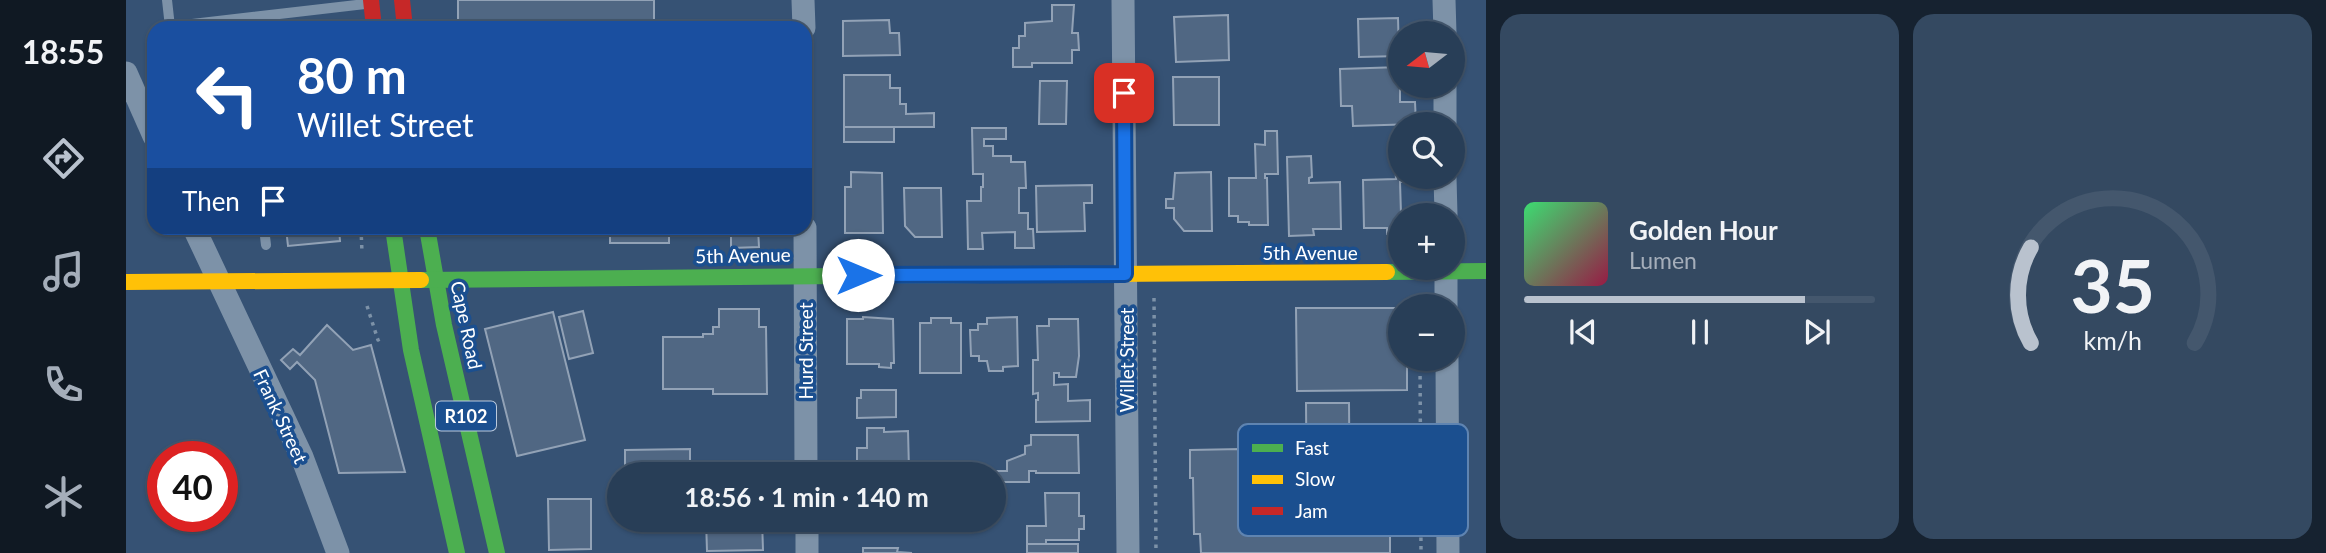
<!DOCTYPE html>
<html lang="en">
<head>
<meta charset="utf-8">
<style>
  :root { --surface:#283e57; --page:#344961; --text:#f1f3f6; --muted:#a5aeba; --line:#44576d; --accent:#b9c2ce }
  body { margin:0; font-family:Lato,sans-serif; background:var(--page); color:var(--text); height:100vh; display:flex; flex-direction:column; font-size:26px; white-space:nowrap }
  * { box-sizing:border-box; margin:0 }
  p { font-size:23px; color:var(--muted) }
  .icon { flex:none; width:38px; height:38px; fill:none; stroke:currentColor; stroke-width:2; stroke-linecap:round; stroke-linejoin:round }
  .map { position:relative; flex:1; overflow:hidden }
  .sheet { display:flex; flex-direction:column; gap:14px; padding:14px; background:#162230; width:840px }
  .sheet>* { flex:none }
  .hud { position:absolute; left:21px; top:21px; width:665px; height:214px; border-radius:21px; box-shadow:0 2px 5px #0004,0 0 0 2px var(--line); background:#1a4fa0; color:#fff; overflow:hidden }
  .needle { width:46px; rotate:254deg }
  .fabs { position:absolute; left:1262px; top:21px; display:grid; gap:14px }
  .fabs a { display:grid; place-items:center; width:77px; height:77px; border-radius:50%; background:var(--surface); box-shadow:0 2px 5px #0004,0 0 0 2px var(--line); font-size:35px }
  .speed { position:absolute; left:21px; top:441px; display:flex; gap:14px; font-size:35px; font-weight:700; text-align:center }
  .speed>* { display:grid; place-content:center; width:91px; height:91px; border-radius:50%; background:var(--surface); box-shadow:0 2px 5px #0004,0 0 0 2px var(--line); line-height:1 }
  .speed .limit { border:10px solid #d22; background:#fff; color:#111 }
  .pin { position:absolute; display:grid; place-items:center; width:60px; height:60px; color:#fff; margin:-30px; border-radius:14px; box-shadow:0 4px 10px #0006 }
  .me { position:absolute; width:77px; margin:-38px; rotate:90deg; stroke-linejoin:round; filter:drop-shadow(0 0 5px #0008) }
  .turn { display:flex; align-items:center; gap:24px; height:147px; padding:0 35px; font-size:32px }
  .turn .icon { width:91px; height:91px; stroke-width:2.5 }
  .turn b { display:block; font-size:49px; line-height:60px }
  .then { display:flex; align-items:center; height:66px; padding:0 35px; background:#0003; gap:14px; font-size:26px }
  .sheet .tile { flex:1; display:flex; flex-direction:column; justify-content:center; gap:10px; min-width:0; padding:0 24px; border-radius:21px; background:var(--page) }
  .sheet .dial { align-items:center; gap:0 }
  .dial svg { height:182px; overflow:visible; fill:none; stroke:var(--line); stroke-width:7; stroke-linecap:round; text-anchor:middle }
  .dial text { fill:var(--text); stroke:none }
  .song { display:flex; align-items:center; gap:21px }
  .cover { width:84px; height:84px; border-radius:10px; background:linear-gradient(135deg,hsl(140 70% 55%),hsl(340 70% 35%)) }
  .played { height:7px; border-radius:4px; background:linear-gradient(90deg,var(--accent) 80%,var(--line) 80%) }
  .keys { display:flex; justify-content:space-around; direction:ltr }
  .sheet .tiles { flex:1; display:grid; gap:14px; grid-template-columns:repeat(2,1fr) }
  .trip { position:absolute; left:481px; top:462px; width:399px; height:70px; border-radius:35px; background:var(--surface); box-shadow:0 2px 5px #0004,0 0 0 2px var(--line); font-weight:700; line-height:70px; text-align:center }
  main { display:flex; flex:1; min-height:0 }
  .menu { display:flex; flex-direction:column; width:126px; justify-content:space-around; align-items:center; background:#101923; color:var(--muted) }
  .menu .icon { width:49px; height:49px }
  .menu .active { color:var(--accent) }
  .menu b { font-size:32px; color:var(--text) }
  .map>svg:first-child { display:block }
  .building { fill:#506783; stroke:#92a2b6; stroke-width:2 }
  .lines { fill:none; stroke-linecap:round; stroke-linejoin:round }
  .path { stroke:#7d92a8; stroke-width:3.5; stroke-dasharray:3.5 5; stroke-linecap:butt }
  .lane { stroke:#7d92a8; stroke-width:10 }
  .street { stroke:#7d92a8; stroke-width:23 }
  .fast { stroke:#4caf50; stroke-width:16 }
  .slow { stroke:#ffc107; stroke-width:16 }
  .jam { stroke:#c62828; stroke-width:16 }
  .route-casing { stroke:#114b97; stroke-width:18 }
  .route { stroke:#1a73e8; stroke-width:12 }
  .labels { text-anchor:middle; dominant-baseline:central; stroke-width:7; stroke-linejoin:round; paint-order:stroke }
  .shield { fill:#1b4f8f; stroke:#bbcadd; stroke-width:2 }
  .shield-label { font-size:18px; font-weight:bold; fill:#fff }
  .street-label { font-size:19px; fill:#fff; stroke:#1b4f8f }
  .key { fill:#1b4f8f; stroke:#5f84b1; stroke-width:2 }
  .key-label { font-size:19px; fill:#fff }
</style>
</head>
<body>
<main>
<nav class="menu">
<b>18:55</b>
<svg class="icon active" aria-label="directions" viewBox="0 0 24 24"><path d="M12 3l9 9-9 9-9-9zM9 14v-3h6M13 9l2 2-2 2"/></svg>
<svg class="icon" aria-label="music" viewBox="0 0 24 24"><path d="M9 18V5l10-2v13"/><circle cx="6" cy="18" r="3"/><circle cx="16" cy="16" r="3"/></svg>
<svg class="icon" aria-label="phone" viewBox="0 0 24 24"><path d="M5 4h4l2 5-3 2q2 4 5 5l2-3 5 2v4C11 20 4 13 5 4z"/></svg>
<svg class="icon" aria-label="climate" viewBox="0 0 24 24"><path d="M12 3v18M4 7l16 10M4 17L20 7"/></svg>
</nav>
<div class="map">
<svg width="1360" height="553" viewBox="0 0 1360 553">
  <rect width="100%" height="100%" fill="#365274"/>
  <g class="building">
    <rect x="332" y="0" width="196" height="28"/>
    <path d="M926,5h22l-2,28h6l1,17h-7v13h-40v4h-19v-19h6v-12h6v-13l27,-2z"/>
    <path d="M1102,15l1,45 -53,2 -2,-45z"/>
    <path d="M1272,18l1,38 -40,1 -1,-38z"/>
    <path d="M763,20l1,13h9l1,22 -57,1v-35z"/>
    <path d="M1274,67v35h15l1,22 -63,2 -1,-20h-11l-1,-37z"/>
    <path d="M718,75h46v13h10v16h6v10l28,-1v14h-90z"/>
    <path d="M1047,77h46v48h-45z"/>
    <path d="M914,81h27l-1,43h-27z"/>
    <rect x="718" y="127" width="50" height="15"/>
    <path d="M846,128h34v11h-22v7h9v10h18v6h14l1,26h-7v25h9v16h5l1,19h-19v-16l-33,1 1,16h-15l-1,-48h14v-14h2v-13h-10z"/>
    <path d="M1139,131h12l1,43h-13v4h2l1,47h-19v-3h-11v-6h-9v-38h27l-1,-34 10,1z"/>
    <path d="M1273,140l1,37h14l1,5h-15l1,32 6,1h-7v19h-13v-6h-23l-1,-48 33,-1 -1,-17 4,-1z"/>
    <path d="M1185,156l1,21 -3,1v5l31,-1 1,47h-28l1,6 -25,1 -2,-79z"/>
    <path d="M725,172l31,1 1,60h-38v-46h6z"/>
    <path d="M1085,172l1,59h-28l-10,-12v-11h-8v-9h7l2,-26z"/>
    <path d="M966,185v18h-8l1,28 -48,1 -1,-46z"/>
    <path d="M778,188h37l1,49h-27l-10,-11z"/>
    <path d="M160,228h53l1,13 -52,5z"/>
    <rect x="484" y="228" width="59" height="15"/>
    <path d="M605,228h27l1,19 -28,1z"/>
    <path d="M1170,308h104v51h7v31l-110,1z"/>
    <path d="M593,309h40v18h7l1,67h-54v-5h-50v-52h40v-3h10v-7h6z"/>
    <path d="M457,311l10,42 -24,6 -10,-42z"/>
    <path d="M427,312l32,128 -68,16 -32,-127z"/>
    <path d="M737,317l30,2 1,44h-3v5l-12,-1v-3h-32v-45h16z"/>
    <path d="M891,317l1,49 -15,1v4h-14l-2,-10h-8v-5h-8l-1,-26h8v-6h9v-6z"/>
    <path d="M805,318h20v5h10v50h-41v-50h11z"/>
    <path d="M923,319h29l1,37 -3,21h-17v-4h-5v12l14,-1v17l22,-1v21l-54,1v-22h2v-7l-5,1v-34h5l-1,-34h12z"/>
    <path d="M201,325l26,25 18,-5 34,127 -66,1 -24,-93 -18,-18 -7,7 -9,-9 12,-11 7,6z"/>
    <path d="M735,390h35v27l-39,1v-20h4z"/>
    <path d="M1180,403h43l1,120h10v-30h24l1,37h5v23h-189l-1,-19h-6l-1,-56h-3v-28l51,-1v77h66z"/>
    <path d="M741,428h17v4l24,-1 1,39 -52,1v-23h10z"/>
    <path d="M905,435h47l1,38h-43v-2h-7v11h-35l-1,-11h14v-10l18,-7v-8l6,-1z"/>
    <path d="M564,449v25h-65v-24z"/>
    <path d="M919,493h34v23h5v13h-5v11h-33v4h-19v-18h19z"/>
    <path d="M422,499h43v50l-42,1z"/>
    <path d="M580,520h56l1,30 -56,1z"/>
    <path d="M732,520h56l1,9 -57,2z"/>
    <rect x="901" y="544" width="51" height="9"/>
    <path d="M737,548h35l-1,4 15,1h-49z"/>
  </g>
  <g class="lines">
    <g class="path">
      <path d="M235,228l1,25"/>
      <path d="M1028,298l2,255"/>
      <path d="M1294,298v8"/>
      <path d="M241,306l11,34 2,-1"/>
      <path d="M1294,359l1,194"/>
    </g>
    <g class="lane">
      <path d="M41,0l3,27"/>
      <path d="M32,28l207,-24"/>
      <path d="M138,228l2,17"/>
    </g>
    <g class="street">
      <path d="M677,0l1,28"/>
      <path d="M997,0l5,553"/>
      <path d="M1318,0l1,33"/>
      <path d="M0,73l28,63"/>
      <path d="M1319,86v38"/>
      <path d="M1319,177l1,38"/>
      <path d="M68,228l108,229 36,96"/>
      <path d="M679,228l1,246"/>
      <path d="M1320,268v38"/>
      <path d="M1321,359l1,194"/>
      <path d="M681,520v33"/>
    </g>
    <g class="fast">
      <path d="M267,228l18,122 46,203"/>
      <path d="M301,228l17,97 53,228"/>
      <path d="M1261,272l99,-1"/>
      <path d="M295,280l419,-4"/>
    </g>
    <g class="slow">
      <path d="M714,276l547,-4"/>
      <path d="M0,282l295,-2"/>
    </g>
    <g class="jam">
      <path d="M245,0l3,28"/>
      <path d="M276,0l3,28"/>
    </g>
  </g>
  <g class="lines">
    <g class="route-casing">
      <path id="route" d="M732,275l267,-1 -1,-181"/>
    </g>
    <use href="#route" class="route"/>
  </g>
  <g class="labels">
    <rect class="shield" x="310" y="401.5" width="60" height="29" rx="5"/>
    <g class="shield-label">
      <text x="340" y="416">R102</text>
    </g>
    <g class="street-label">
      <text x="1184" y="252">5th Avenue</text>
      <text transform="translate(617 255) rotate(-1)">5th Avenue</text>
      <text transform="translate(341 325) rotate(78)">Cape Road</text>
      <text transform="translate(679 351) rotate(-90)">Hurd Street</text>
      <text transform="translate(1000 360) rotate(-90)">Willet Street</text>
      <text transform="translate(155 416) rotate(65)">Frank Street</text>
    </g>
  </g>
  <rect x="1112" y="424" width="230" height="112" rx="10" class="key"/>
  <rect x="1126" y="444" width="31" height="8" fill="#4caf50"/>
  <rect x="1126" y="475" width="31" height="9" fill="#ffc107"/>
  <rect x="1126" y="507" width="31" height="8" fill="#c62828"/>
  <g class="key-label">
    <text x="1169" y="455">Fast</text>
    <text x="1169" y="486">Slow</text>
    <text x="1169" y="518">Jam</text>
  </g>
</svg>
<div class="fabs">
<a><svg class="needle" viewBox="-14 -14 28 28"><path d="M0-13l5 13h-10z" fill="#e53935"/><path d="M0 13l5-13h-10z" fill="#a5aeba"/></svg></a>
<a><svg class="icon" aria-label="search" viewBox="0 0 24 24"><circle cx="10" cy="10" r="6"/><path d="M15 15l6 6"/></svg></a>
<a>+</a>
<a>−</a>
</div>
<div class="speed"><div class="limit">40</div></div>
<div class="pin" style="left:998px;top:93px;background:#d93025"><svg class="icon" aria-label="arrive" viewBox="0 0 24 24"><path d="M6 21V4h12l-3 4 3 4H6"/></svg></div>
<svg class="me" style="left:732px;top:275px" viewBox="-20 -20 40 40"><circle r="19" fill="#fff"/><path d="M0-13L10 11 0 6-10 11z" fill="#1a73e8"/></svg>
<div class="trip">18:56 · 1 min · 140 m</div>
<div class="hud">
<div class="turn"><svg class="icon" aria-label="left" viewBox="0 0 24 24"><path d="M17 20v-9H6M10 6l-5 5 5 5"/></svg><div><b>80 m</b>Willet Street</div></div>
<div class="then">Then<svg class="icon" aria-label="arrive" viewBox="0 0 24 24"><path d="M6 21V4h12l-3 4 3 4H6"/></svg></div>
</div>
</div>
<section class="sheet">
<div class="tiles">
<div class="tile">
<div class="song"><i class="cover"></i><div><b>Golden Hour</b><p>Lumen</p></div></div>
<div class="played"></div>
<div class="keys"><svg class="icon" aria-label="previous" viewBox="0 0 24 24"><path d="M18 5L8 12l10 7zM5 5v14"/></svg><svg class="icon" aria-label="pause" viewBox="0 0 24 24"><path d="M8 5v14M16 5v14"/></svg><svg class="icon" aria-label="next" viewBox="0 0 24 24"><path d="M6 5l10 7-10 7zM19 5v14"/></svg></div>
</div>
<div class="tile dial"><svg viewBox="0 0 100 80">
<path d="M14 69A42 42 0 1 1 86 69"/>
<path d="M14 69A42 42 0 0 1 14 27" stroke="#b9c2ce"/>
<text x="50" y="56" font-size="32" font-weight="700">35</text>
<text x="50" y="72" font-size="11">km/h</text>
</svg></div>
</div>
</section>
</main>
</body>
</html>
